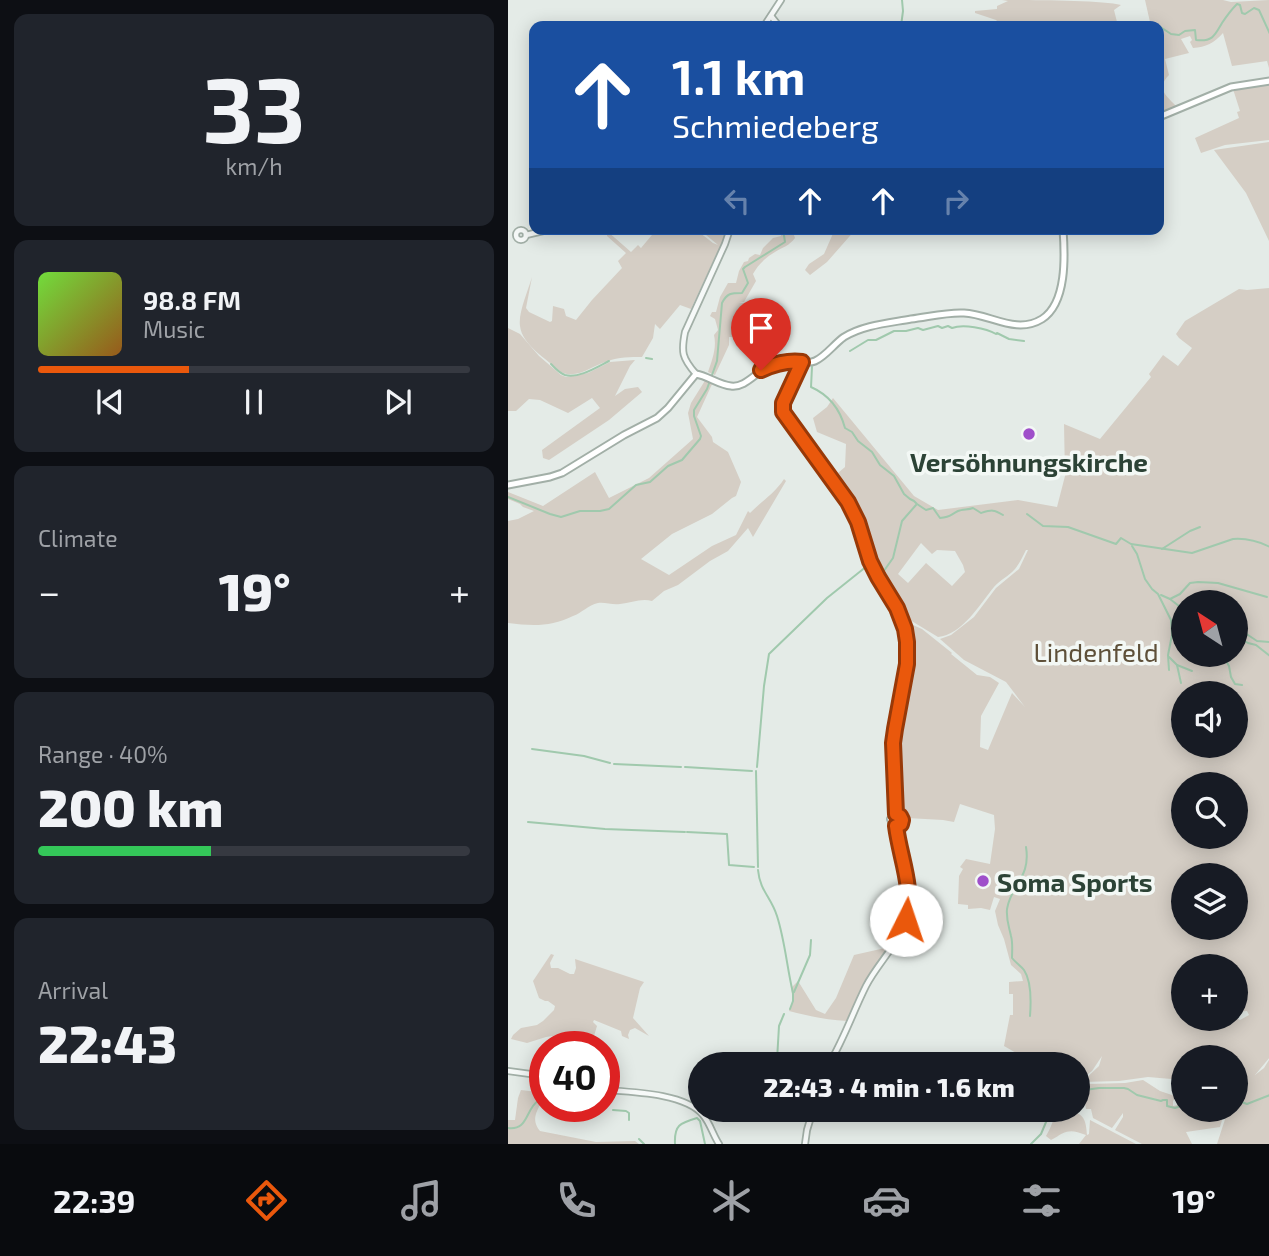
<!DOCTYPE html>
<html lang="en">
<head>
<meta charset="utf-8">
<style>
  :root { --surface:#171b24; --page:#20242c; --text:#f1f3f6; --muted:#9ea1a6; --line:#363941; --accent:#ea580c }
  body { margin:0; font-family:"Exo 2",sans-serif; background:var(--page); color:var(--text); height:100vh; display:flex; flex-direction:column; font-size:26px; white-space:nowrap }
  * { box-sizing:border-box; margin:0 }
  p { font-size:23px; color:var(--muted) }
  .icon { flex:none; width:38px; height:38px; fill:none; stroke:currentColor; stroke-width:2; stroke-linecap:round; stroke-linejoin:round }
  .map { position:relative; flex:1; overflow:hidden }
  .details { display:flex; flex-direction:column; gap:14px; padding:14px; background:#0d0f14; width:508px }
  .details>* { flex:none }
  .guide { position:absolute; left:21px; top:21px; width:635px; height:214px; border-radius:14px; box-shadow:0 4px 18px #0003; background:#1a4fa0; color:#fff; overflow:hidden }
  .needle { width:46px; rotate:324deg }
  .tools { position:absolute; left:663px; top:590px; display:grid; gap:14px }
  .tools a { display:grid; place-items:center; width:77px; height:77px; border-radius:50%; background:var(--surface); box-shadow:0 4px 18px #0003; font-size:35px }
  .speed { position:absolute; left:21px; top:1031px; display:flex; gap:14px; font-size:35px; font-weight:700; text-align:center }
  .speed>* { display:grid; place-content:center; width:91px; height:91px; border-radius:50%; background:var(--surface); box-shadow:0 4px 18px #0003; line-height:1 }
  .speed .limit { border:10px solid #d22; background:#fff; color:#111 }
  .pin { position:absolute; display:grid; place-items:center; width:60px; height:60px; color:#fff; margin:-72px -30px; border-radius:50% 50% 50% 0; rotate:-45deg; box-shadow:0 0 7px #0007 }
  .pin .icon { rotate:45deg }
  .me { position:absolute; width:77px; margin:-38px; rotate:4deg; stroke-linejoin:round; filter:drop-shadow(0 0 5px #0008) }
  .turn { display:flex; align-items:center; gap:24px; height:147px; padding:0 28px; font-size:32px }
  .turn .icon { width:91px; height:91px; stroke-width:2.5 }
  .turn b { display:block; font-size:49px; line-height:60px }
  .lanes { display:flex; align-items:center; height:66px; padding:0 28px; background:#0003; justify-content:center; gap:35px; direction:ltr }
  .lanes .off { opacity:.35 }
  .big { font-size:52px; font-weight:800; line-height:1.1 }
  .details .tile { flex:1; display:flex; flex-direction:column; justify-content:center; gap:10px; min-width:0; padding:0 24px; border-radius:14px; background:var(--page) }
  .details .dial { align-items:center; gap:0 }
  .dial b { font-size:91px; line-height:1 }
  .song { display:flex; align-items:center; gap:21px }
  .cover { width:84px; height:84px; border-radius:10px; background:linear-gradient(135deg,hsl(100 70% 55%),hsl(30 70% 35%)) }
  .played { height:7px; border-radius:4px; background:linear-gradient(90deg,var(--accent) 35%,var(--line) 35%) }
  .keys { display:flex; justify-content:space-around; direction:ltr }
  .heat { display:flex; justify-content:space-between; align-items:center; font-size:38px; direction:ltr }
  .charge { height:10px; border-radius:5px; background:linear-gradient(90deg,#34c759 40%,var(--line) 0) }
  .trip { position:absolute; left:180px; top:1052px; width:402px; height:70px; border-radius:35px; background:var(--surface); box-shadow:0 4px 18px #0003; font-weight:800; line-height:70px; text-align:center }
  .menu { display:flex; height:112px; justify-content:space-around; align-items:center; background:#090b0e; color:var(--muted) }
  .menu .icon { width:49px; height:49px }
  .menu .on { color:var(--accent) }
  .menu b { font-size:32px; color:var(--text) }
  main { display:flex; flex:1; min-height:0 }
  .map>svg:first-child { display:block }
  .green { fill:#d5cec5; fill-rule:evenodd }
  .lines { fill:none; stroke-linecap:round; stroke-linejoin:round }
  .stream { stroke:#a0c9ad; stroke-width:2 }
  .tertiary-casing { stroke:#a2afa7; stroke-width:8 }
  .secondary-casing { stroke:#a2afa7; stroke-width:9 }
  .tertiary { stroke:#f6f9f8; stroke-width:4.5 }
  .secondary { stroke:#fff; stroke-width:5 }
  .route-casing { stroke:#983908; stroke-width:18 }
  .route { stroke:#ea580c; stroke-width:12 }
  .poi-dot { fill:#9f4fca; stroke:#f3f8f5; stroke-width:2.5 }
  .labels { text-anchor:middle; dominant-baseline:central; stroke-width:7; stroke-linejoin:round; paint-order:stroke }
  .poi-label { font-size:26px; font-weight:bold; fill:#2c4336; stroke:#f3f8f5 }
  .park-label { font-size:26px; fill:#5e5039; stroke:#f3f8f5 }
</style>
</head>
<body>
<main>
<section class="details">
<div class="tile dial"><b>33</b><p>km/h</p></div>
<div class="tile">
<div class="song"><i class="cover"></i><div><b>98.8 FM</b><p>Music</p></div></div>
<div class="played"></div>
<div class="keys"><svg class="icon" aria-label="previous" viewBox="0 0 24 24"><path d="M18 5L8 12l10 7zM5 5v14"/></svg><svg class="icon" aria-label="pause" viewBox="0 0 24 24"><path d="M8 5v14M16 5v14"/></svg><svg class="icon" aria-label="next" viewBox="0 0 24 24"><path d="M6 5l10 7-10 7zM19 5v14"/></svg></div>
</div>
<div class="tile"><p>Climate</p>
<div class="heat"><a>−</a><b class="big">19°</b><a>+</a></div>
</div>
<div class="tile"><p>Range · 40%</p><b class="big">200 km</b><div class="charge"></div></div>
<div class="tile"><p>Arrival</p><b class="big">22:43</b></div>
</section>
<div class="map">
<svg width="762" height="1144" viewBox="0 0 762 1144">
  <rect width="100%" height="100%" fill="#e4ebe7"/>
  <g class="green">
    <path d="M494,0c23,0 100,0 119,5l-7,5 4,16h-116l-6,-6 -21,-7v-2l22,-2v-3l11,-5z"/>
    <path d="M637,0h78l8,2 38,-2v68l-2,-7 -35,5 -9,-33c-9,10 -17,14 -30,15l-3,-6 2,-2 -2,-4 -9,3 8,14 -24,6 4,16c-14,14 -2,21 8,32l-18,9v-90h-13l4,-4z"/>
    <path d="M761,82v58l-44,5 -24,8 -6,-15 44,-20 -2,-6 3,-1 -7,-22z"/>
    <path d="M761,142h1l-1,99 -23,-48 -32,-43z"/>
    <path d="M149,229h38l18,14 5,2 -19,-16h17l9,7 -34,73 -11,-4 -20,24 -5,-5 -2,14 -11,19c-11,0 -24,0 -34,4 -15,4 -31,19 -47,11 -13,-12 -39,-27 -41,-46 -2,-13 8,-35 12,-49l-6,31 3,4 21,10 2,-1 1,-15 11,3 2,7 10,4 16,-20 30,-32 -4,-7 8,-8 -19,-17v-5l24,21 7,-7 3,3z"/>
    <path d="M272,229h12l3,9c-6,8 -12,9 -20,14 -9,5 -17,13 -22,22l3,7 -12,21h-5l5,1 -3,34h-12v8l-14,30 -7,-3c4,-12 9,-24 6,-37l4,-5 -3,-11 -5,-3 2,-4h4l4,-15 8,-14h8l3,-12 5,-9 4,-1 1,-3 6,-4 5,1 3,-7 10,-10 8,-2z"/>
    <path d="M327,229h21l-29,33 -17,13 -5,-5 4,-6 15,-10z"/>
    <path d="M761,288l1,769 -15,18 9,-7 5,-8v84h-52l11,-34h8v-53h-52l-1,23 -35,-3 -29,4 -37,1 17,-16 3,-10 -10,15 -13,10 -1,-17h-46l-7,-6 -21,-12 6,-31h3v-21h-4v-12l14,-1 -2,-7 -10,-9 -7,-26 -6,-14 -3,-14 5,-12 -6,-2 -4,13 -9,-2 -13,1v-4l-10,-1 1,-28 4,-7 -3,-2 6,-8 24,5 5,-35 -1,-14 -34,-11 -6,18 -11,-2 -36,-2 -6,-5 -1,-6 -3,-76 14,-67v-10l-5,-32 16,7 30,24 -1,1 26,21 13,2 9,6 -18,33 -1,31 8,3 24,-57 13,14 -19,-25 -42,-22 -24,-21 11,-4 23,-18 22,-29 23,-19 9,-19h-2c-3,6 -6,13 -11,19 -6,7 -15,11 -21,18 -14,17 -32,48 -56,50l-33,-20 -3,-7 -3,-1 -20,-33 -8,-17 -15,-45 -24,-36 13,-11 1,-23 -29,-12 -4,-14 14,-11 6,-9 81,98 24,14 80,-10 39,7 8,-31 -1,-52 36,15 51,-62 -2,-3 14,-19 15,11 14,-18 -13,-10 -3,-4 9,-13 54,-32 8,1zM413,543l11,11 5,-4 18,1 8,14 2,7 -13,14 -26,-23 -18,20 -10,-9zM676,602h52v52h-52zM676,693h52v53h-52zM676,784h52v52h-52zM676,875h52v53h-52zM676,966h52v46l11,-1 2,4 -9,5c-6,-4 -16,-2 -23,2l1,-3 -34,-1z"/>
    <path d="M0,328l12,6 19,22 22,19 5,2 22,-4 22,-11 25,-2 -5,6 -15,30 10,-7 13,-2 4,5 -33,28 -60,40 -6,-2 -1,-8 58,-42 -8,-10 -24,15 -28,-13 -11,-1 -13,12h-8z"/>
    <path d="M198,379l7,3 -16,35 15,20 1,5 15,10 13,30 -5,14 -4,2 -20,16 -40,20 -31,25 28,16 43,-29 24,-11 12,-24 2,2c12,-12 25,-20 34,-34l2,2 -33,56 -5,-9 -20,23 -18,10 -32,24 -14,6 -12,10c-11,-3 -21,2 -32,3 -8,1 -15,-2 -22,-1 -10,2 -16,10 -25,13 -22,11 -41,10 -65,7v-102l10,-2 16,-8 -11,-4 -3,-3 -12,-5v-7l35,14 52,-34 14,26 40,-20 44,-39 -5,-26 3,-10z"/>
    <path d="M379,942l6,1 -46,78c-20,-1 -39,-5 -58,-10l4,-10 -2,-13 7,-7 18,29 9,4 11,-16 18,-43 31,-7z"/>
    <path d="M43,954l3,1 -4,8 1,5h7l12,6h4l2,-6 -1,-9 69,23 -4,6 -7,30 16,18 -14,-8 -5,2 -2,5 1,4 -7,-3 -1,-5 -27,-11 -1,2 4,4 -3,10 -21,-3 -27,4 -19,6 -16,-4 2,-4 8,-7 16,-3 6,-4 11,-11 1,-4 -7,-5h-3l-6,-3 -6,-17z"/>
    <path d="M635,1080l17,11 15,5 1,1 -3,4v5l10,-2 1,6h41l-5,17 -34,5 6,12h-50l-27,-14 8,-13v-4l-11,15 -19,-10 -2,-9h-5l-3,-16 -4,1v-6l10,-2v-2l36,-1z"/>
    <path d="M37,1081c0,6 0,12 -2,17 -5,13 -13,20 -3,33l56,11 39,-1 4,3h-131v-24h7l3,-22 3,-8 16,2z"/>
    <path d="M563,1111c14,3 15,11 16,24l2,-1 1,-14 46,24h-57l7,-9c-17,-7 -20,-4 -35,5l-5,-4c10,-16 4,-22 25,-25z"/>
  </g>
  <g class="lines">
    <g class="stream">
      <path d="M393,26l2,-15 -1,-11"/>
      <path d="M651,26l12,8 8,1 6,-4 10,-1 1,10c17,2 19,-5 26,-17 4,-6 10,-14 15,-19l3,1 2,8 3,1 9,-6 5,2 11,24"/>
      <path d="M342,351l18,-11h8l18,-9h12l12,-3 5,2 15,-4 4,2 6,-2 4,2c11,-4 34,0 44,6l1,-1 12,6 15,2"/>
      <path d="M138,358l6,1"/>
      <path d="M43,364c4,4 8,9 14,11 13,4 32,-8 44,-14"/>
      <path d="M304,367l-1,20c18,8 29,22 34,41l7,4 6,9 14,11 8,13 14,11 10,18 6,5 4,2 3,3 9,6 7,-2 7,10c11,-1 10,-3 18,-7 5,-2 10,-1 15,-3l8,5c10,-3 13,-4 22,2"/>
      <path d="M0,497l42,17 11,3 19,-6h20l9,-2 27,-24 14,-3 18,-16 14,-6 18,-21 1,-3 -7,-20v-6l13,-21 10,-28 5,-58c5,-10 9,-10 20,-10l6,-10 -5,-14 2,-2 40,-25 -2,-13"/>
      <path d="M519,514l16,12 25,1 48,17 5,-6 10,6 61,9 41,-14c13,-1 25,2 37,8"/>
      <path d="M624,546l5,8 8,25 7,10 6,5 13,26 1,15 -4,20 1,15"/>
      <path d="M654,549l28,-18 10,-4"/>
      <path d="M373,575l12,-17 9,-37 14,-16"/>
      <path d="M653,595l9,4 14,11"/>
      <path d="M662,599l10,-5 10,-11 8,-1 20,1 49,14"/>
      <path d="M728,627l21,14 13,1"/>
      <path d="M728,636l12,7 8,2 14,11"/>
      <path d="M714,654l7,12 2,11 4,7 7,1"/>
      <path d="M661,657l8,8 4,18"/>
      <path d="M669,665l15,6"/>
      <path d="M24,749l52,7 26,7"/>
      <path d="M106,764l67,3"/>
      <path d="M177,767l67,4"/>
      <path d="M249,767l7,-81 5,-32 58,-56 40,-32"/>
      <path d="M248,771l2,96"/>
      <path d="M20,822l77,7 80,3"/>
      <path d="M179,832l40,2 2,31 25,2"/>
      <path d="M518,847c5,31 -15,37 -19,62 -1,11 2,17 4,27 2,7 1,15 1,22 4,5 9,8 12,12 8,12 7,33 6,46"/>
      <path d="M250,870c2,21 13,27 19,46 8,25 10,52 16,77v8l-3,8"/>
      <path d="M286,992l16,-37 1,-15"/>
      <path d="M269,1060l2,-34 5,-12"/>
      <path d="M570,1091l21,-3h25l4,1 9,6 24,6 2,-1h4v6l8,2 9,-3"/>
      <path d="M728,1100l11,4 23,-9"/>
      <path d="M105,1110l13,1 3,2v7"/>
      <path d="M0,1128c17,2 17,-11 25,-22 4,-5 8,-8 12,-14"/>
      <path d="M131,1139l5,5"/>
      <path d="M167,1144c-1,-19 5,-21 22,-26l3,3 5,23"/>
      <path d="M523,1144l10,-10 8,-19"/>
    </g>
    <g class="tertiary-casing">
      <g id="tertiary">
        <path d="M263,16l8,10"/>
        <path d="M256,26l17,-26"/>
        <circle cx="13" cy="235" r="5"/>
        <path d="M18,235l26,-6"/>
        <path d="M294,362l-19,41v9l59,81 12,20 16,48 8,16 19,31 8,21 2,13v22l-12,65 -2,14 3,71 4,2 2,4 -1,4 -5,2 -4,-2 -2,-5 2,-3 4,-2"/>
        <path d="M188,374c-14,-16 -15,-22 -11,-42l40,-88 5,-15"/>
        <path d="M321,1064c15,-25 24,-52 37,-78 14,-27 40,-48 43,-80 2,-27 -10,-53 -13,-80"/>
        <path d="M0,1071l37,5"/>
        <path d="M96,1090c27,2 81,3 99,25 7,8 10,20 16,29"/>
        <path d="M297,1144l2,-14 6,-20"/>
      </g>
    </g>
    <g class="secondary-casing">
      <g id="secondary">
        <path d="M651,117l72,-30 39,-6"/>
        <path d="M0,485l42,-8 12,-4 62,-38 33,-17 11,-10 28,-34c12,2 23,11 35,12 14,2 25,-14 37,-19 8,-4 17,-6 26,-6 7,0 14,3 21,0 11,-5 19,-17 29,-24 19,-12 45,-14 67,-18 17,-2 36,-7 53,-6 26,1 52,22 78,6 25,-16 23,-63 21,-90"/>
      </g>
    </g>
    <use href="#tertiary" class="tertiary"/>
    <use href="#secondary" class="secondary"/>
  </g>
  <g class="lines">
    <g class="route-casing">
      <path id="route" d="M253,370c13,-6 26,-10 41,-8l-19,41v9l65,90 10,20 12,39 8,16 19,31 8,21 2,13v22l-12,65 -2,14 3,71 4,2 2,4 -1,4 -5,2c4,32 18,61 10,94"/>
    </g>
    <use href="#route" class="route"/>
  </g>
  <g class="poi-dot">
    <circle cx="521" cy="434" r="7"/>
    <circle cx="475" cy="881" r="7"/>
  </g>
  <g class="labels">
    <g class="poi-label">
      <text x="521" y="461">Versöhnungskirche</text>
      <text x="489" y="881" text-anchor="start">Soma Sports</text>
    </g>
    <g class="park-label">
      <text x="588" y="651">Lindenfeld</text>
    </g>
  </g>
</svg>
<div class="tools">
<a><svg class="needle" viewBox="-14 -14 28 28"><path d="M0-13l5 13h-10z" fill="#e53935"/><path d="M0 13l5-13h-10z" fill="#9ea1a6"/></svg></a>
<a><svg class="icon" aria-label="sound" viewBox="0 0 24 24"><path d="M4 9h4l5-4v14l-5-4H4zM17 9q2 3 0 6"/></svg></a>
<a><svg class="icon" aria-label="search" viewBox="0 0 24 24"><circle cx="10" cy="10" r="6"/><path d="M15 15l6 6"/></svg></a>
<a><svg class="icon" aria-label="layers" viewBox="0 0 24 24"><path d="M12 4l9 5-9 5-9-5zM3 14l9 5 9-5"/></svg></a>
<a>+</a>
<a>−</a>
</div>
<div class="speed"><div class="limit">40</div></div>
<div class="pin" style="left:253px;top:370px;background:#d93025"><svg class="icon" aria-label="arrive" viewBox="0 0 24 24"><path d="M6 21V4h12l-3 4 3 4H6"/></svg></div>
<svg class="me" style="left:398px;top:920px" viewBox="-20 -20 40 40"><circle r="19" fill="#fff"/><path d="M0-13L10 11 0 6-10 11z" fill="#ea580c"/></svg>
<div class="trip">22:43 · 4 min · 1.6 km</div>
<div class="guide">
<div class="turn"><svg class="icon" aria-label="ahead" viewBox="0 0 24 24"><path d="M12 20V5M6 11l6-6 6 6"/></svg><div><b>1.1 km</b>Schmiedeberg</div></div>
<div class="lanes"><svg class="icon off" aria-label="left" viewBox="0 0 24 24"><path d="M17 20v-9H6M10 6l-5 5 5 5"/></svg><svg class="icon" aria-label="ahead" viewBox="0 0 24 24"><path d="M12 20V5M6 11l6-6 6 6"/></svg><svg class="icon" aria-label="ahead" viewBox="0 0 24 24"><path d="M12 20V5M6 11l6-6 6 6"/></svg><svg class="icon off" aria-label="right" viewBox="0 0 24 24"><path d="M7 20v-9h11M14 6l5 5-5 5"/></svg></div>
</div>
</div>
</main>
<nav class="menu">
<b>22:39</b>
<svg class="icon on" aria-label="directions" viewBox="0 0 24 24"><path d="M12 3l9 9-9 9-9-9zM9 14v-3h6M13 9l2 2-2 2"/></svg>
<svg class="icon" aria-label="music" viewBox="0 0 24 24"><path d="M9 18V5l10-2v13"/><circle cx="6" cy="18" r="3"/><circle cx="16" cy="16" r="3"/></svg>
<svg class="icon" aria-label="phone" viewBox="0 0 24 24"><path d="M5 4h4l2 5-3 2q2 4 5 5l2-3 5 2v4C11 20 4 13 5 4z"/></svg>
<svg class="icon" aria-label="climate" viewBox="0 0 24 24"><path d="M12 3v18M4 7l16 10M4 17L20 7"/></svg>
<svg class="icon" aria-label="car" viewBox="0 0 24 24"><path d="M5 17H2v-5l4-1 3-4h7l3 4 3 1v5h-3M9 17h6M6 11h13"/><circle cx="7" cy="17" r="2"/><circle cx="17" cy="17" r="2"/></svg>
<svg class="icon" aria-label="filters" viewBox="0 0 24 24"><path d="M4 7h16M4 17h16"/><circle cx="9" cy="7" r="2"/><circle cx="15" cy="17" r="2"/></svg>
<b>19°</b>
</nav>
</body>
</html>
